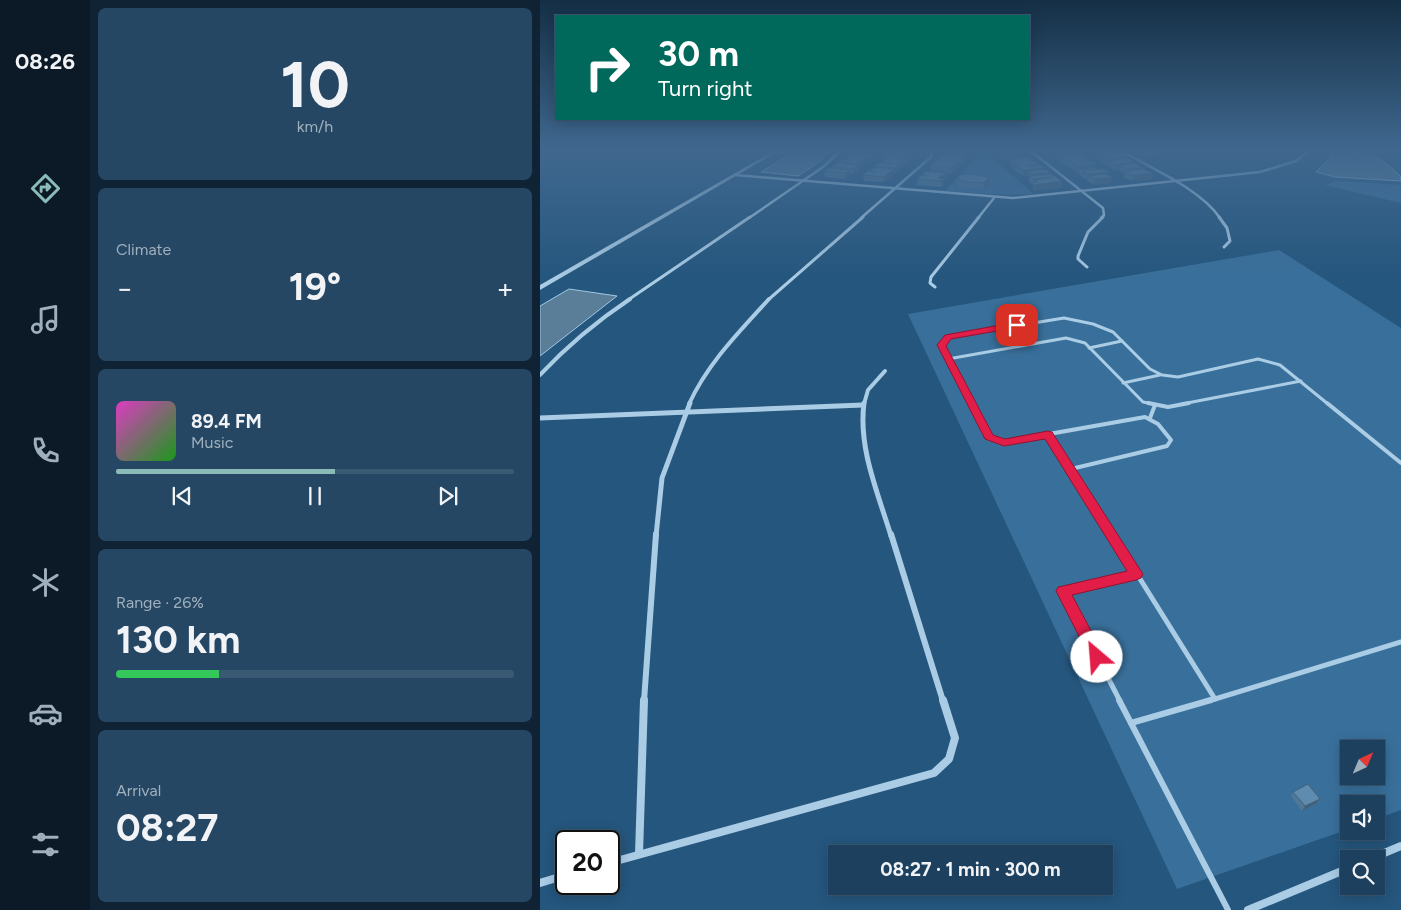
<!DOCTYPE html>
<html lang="en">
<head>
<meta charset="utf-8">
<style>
  :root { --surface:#1c405e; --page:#254764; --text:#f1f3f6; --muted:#a0afbc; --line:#3a5973; --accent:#8bbbb9 }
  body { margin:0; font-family:Figtree,sans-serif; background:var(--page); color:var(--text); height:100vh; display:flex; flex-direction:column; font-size:19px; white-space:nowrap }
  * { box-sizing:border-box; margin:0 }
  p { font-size:16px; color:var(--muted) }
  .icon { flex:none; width:28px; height:28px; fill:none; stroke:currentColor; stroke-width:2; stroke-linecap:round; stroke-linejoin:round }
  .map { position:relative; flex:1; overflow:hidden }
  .side { display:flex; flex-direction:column; gap:8px; padding:8px; background:#0f2334; width:450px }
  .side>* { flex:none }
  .guide { position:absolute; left:15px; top:15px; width:475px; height:105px; border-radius:0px; box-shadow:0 2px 12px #0003,0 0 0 1px var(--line); background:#00695c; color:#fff; overflow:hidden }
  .needle { width:32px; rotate:44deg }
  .tools { position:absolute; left:800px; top:740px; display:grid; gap:10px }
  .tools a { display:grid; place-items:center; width:45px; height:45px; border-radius:0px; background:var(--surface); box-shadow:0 2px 12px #0003,0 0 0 1px var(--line); font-size:25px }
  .speed { position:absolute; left:15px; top:830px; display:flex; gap:10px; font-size:25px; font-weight:700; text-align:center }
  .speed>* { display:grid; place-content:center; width:65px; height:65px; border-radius:50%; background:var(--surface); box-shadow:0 2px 12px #0003,0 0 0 1px var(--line); line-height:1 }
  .speed .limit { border:2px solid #111; border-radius:8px; background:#fff; color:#111 }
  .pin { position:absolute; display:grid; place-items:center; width:42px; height:42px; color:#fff; margin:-21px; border-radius:10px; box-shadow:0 2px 8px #0006 }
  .me { position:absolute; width:55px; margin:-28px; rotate:333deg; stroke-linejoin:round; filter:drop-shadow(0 0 4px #0008) }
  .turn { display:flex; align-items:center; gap:18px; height:105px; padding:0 20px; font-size:22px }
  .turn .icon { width:65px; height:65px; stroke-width:2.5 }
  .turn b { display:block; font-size:35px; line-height:42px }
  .big { font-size:38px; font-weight:700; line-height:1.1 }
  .side .widget { flex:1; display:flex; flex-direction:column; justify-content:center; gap:8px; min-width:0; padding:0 18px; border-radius:8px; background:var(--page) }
  .side .dial { align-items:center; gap:0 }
  .dial b { font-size:65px; line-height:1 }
  .song { display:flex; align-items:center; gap:15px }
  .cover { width:60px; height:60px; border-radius:8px; background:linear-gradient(135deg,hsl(310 70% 55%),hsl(120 70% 35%)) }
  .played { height:5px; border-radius:2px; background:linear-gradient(90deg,var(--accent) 55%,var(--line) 55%) }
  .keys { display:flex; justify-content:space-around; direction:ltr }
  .heat { display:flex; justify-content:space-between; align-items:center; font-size:28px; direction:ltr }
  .charge { height:8px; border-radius:4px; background:linear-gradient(90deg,#34c759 26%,var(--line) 0) }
  .trip { position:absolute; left:288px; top:845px; width:285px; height:50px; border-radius:0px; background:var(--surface); box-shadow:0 2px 12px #0003,0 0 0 1px var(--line); font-weight:700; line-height:50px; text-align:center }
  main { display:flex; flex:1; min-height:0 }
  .tabs { display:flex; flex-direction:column; width:90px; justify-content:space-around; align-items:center; background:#0b1a26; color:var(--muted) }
  .tabs .icon { width:35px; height:35px }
  .tabs .on { color:var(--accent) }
  .tabs b { font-size:22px; color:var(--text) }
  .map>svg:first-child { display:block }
  .green { fill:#39709b; fill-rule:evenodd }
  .water { fill:#5a7d98; stroke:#9fc8e6 }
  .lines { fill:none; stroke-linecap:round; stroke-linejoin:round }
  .service-far3 { stroke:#aacce5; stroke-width:3 }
  .service-far2 { stroke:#aacce5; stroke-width:4 }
  .service-far1 { stroke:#aacce5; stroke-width:5 }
  .service { stroke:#aacce5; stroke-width:6 }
  .minor-far5 { stroke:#aacce5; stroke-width:2.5 }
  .minor-far4 { stroke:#aacce5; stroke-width:3 }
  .minor-far3 { stroke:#aacce5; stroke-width:4 }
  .minor-far2 { stroke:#aacce5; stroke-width:5 }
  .minor-far1 { stroke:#aacce5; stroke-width:6 }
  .minor { stroke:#aacce5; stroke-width:8 }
  .tertiary { fill:#aacce5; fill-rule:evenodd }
  .wall { fill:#517896 }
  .shaded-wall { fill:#42617a }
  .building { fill:#5e8bae; stroke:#42617a }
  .route { fill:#e11d48; stroke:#92132f }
</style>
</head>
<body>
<main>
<nav class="tabs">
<b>08:26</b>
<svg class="icon on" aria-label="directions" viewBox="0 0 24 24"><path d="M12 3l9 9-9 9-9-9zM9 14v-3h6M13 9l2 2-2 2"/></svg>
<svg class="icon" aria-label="music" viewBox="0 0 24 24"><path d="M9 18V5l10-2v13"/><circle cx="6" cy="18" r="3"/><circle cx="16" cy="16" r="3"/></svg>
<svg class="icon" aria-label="phone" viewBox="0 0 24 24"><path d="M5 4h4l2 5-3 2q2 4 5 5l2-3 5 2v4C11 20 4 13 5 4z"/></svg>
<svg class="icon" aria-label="climate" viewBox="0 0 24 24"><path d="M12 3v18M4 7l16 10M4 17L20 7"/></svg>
<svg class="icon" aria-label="car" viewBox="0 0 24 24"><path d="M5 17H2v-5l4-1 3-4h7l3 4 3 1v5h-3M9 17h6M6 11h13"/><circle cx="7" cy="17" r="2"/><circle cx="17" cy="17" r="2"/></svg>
<svg class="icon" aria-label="filters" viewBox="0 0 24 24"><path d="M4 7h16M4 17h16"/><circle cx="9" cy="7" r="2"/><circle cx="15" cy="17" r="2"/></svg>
</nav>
<section class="side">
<div class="widget dial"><b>10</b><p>km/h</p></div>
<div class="widget"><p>Climate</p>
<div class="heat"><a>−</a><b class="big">19°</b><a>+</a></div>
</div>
<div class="widget">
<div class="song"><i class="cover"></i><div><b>89.4 FM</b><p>Music</p></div></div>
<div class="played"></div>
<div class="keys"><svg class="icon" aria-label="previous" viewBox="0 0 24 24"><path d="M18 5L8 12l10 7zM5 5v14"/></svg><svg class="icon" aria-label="pause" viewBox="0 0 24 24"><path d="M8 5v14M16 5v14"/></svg><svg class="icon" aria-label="next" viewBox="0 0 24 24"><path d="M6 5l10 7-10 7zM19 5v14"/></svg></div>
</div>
<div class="widget"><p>Range · 26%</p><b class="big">130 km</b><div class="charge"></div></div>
<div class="widget"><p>Arrival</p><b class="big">08:27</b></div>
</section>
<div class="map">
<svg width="861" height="910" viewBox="0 0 861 910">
  <rect width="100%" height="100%" fill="#25567d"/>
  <g class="green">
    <path d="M437,152h9l47,42 -24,1 -64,-4 31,-34z"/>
    <path d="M797,181l64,4v18l-76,-18z"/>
    <path d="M739,250l122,78v482l-25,9v-15h-27v25l-172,60 -269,-575zM809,749h27v27h-27z"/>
  </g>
  <g class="water">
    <path d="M254,152h34l-9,10 -21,14 -37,-4z"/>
    <path d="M792,152c36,0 43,-1 69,25v4l-66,-4 -19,-5 15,-15z"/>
    <path d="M29,289l48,7 -77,60v-50z"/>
  </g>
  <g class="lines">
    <g class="service-far3">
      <path d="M549,348l33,-7"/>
      <path d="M408,359l118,-21 19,5 58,59 11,2"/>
      <path d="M583,383l37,-8"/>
      <path d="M432,404l-31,-59 7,-8 116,-19 29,6 20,8 37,37 12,6 16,2 80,-18 22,6 48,39"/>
      <path d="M642,404l119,-23"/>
    </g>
    <g class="service-far2">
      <path d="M431,403l18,34 15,5 141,-25 13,7 13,16 -4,6 -96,23 42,67"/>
      <path d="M608,403l20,4 21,-4"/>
      <path d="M787,403l74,60"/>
      <path d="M610,418l5,-13"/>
      <path d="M508,435l23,34"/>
    </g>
    <g class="service-far1">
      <path d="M572,534l103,165 186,-57"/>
      <path d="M580,701l-57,-110 73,-16"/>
      <path d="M667,701l8,-2"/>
    </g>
    <g class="service">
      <path d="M579,700l109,210"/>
      <path d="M591,723l80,-23"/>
    </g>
    <g class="minor-far5">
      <path d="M492,152l71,56 1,7 -3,3"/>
      <path d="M583,152c30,17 77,37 97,66"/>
      <path d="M195,175l278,23 247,-26 36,-11 11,-9"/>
      <path d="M209,218l74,-51 16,-15"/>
      <path d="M321,218l70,-61v-5"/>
      <path d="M438,218l16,-20"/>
    </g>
    <g class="minor-far4">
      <path d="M679,217l8,11 3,13 -6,6"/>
      <path d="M547,267l-9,-8v-3l10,-24 15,-15"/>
      <path d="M395,287l-5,-4 1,-6 48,-60"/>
      <path d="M88,300l122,-83"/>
      <path d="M228,300l95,-83"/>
    </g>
    <g class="minor-far3">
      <path d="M0,375c27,-29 57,-54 90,-76"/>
      <path d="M149,404c19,-41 50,-72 80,-105"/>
      <path d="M324,404l4,-14 17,-19"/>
    </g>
    <g class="minor-far2">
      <path d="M324,403c-6,45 14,90 27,133"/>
      <path d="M0,418l323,-13"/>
      <path d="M116,536l6,-58 28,-75"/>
    </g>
    <g class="minor-far1">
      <path d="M351,534l52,167"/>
      <path d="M104,701l12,-167"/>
    </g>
    <g class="minor">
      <path d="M99,854l5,-154"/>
      <path d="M830,859l31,-13"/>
      <path d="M69,863l325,-90 15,-14 6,-21 -12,-38"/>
      <path d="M0,883l26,-8"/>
      <path d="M708,910l101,-42"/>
    </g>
    <path class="tertiary" d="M232,152h5l-237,138v-5z"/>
  </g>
  <g class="wall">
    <path d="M310,152h22v6h-6v3l-3,2v3l-5,3 1,2 -5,3h-4v1l-5,4 -20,-2v-6l7,-3v-1l7,-4 -1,-1 12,-5z"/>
    <path d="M353,152h22v3h-4h2v3l-5,3 1,1 -5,3v1l-10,7v1l-10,8 -20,-1 -1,-6 8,-4v-1l4,-2 -1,-2 8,-3v-1l4,-3 -1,-1 9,-3z"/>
    <path d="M405,152h23v2l-1,3 -4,-1 1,7 -13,11h-3v5l-4,2v4l-2,2 -25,-2v-6l5,-4v-1l9,-4 -1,-4 15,-11z"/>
    <path d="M456,152h27l1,4 20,12v1l7,4v1l11,13 -29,4v-6l-4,-3v-4l-1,-2h-4l-11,-6v-4l-3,-1 1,-3 -2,-2v-1l-4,1 -4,-3 1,-2z"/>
    <path d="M512,152h21l-2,1 19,8 5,8 13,6 3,8 -17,2 -6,-4v-1l-6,-3v-1h-1l-5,-4v-1l-16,-10v-2h-1l-5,-3 1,-2z"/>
    <path d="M556,152h21l1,2 6,3 1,2 8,2v3l10,5 9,10 -20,2 -8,-4 1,-3 -6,-3v-1h-4l-7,-4v-1h-1l-7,-4v-2l-5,-3z"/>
    <path d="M600,152h24v2l-16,2z"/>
    <path d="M449,177v6l-5,6 -19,-1v-1l-7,-1v-2h-1v-6z"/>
    <path d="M753,792l27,7 -3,4 -15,8 -11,-15z"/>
  </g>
  <g class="shaded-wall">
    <path d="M608,152h16v2l-16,2z"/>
    <path d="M484,153v5h-15v1l-4,1v-6z"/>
    <path d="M373,155v3l-4,3v-3z"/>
    <path d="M423,155v3l1,-1v6l-13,11v-6z"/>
    <path d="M368,156l1,6 -4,3 -1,-6z"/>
    <path d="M584,156v7l-15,-2 -1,4h-1l1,-6z"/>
    <path d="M326,158v3l-3,2v3l-4,3 -1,-5z"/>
    <path d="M550,160l-1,5 6,-1v6h-19v1h-1l1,-5 4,-4z"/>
    <path d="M364,161v5l-9,7 -1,-5z"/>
    <path d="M593,161l-1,7 -12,-3 -1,5h-4l1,-5z"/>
    <path d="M499,164v5l5,-1v5h7l-1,5 12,3v6l-29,4 1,-12 -2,-1v-4l-3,-2h-1v4h-4v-6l4,-4z"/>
    <path d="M318,165l1,6 -5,3 -1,-5z"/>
    <path d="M354,169v5l-10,8v-5z"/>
    <path d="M310,170v5l-5,4v-6z"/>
    <path d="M408,172v7l-4,2v4l-2,2 -1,-6 -3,-3z"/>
    <path d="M568,172l-1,5h5l-1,6 -17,2 1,-6 -6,-3 -1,4h-1l1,-6z"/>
    <path d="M613,173l-1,6 -20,2 1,-5z"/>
    <path d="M449,177v6l-5,6v-6z"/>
    <path d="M780,799l-3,4 -15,8 3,-5z"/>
  </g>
  <g class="building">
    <path d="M310,152h22l-22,1z"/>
    <path d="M462,152h21l1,1 -19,1z"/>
    <path d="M531,152l1,1 -12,2v2h-1l-4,-3z"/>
    <path d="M559,152h19l-16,2z"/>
    <path d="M357,153l16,2 -4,3 -1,-2 -13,-1z"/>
    <path d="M538,153l12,7 -10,2 10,-1 5,3 -19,2 -16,-11z"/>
    <path d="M580,153l4,3h-2l3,1 -17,2 -7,-3z"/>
    <path d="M350,154l18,2 -4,3 -13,-1 13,3 -10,7 -20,-2 5,-3 13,1 -10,-2 6,-4h-3z"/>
    <path d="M406,154l17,1 -2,2 -16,-2z"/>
    <path d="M404,155l20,2 -13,11 -21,-2z"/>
    <path d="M310,156l16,2 -4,3v-1l-16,-1z"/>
    <path d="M485,156l1,1 -15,2 -2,-1z"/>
    <path d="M487,157l12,7 -11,2 12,-1 4,3 -20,2 -10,-6h5l-8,-5z"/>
    <path d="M588,158l5,3h-3l3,1 -17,3 -7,-4z"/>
    <path d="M303,159l19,1 -4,4 -20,-2z"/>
    <path d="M297,163l21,2 -5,4 -21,-2z"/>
    <path d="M595,163l8,5 -15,1 -8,-4z"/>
    <path d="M336,167l18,2 -10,8 -21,-2 5,-4 8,1 -5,-2z"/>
    <path d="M290,168l20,2 -5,3 -20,-2z"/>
    <path d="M554,168l2,2 -13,1v2h-2l-5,-3z"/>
    <path d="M506,169l5,4 -19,1 -4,-3z"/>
    <path d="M563,169l5,3 -20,2 -5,-3z"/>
    <path d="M603,169l10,4 -20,3 -8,-5z"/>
    <path d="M391,170l17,2 -2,1 -17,-2z"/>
    <path d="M386,171l22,2 -10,5 6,1 -3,2 -24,-2 4,-4 6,1 -5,-2z"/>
    <path d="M429,174l20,3 -5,6 -19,-1 1,-1 -8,-1 2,-2h-3l3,-3z"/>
    <path d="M511,174l11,7 -29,4v-3h5l-2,-2 17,-3 -19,2 -5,-3z"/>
    <path d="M566,174l6,3 -17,2 -6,-3z"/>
    <path d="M768,784l12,15 -15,7 -12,-14z"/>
  </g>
  <linearGradient id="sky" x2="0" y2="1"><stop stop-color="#142f45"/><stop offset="0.54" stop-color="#40688f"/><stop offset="1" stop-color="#40688f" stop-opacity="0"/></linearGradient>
  <rect width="861" height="279" fill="url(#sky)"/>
  <path class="route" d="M477,322l3,1v4l-69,12 -5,7 47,89 12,4 43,-8 4,1 91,142 -2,4 -5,2 -64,15 33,62 -2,5 -6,2 -5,-2 -36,-71 2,-4 5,-1 64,-15 -82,-132 -41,7 -19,-7 -48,-94 8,-10z"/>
</svg>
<div class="tools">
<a><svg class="needle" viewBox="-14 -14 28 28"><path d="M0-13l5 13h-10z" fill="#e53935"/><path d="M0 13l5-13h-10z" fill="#a0afbc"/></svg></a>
<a><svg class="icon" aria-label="sound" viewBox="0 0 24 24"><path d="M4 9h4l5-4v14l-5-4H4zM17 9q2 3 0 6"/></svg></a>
<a><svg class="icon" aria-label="search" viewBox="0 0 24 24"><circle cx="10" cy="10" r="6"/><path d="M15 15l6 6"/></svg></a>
</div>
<div class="speed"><div class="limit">20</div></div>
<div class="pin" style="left:477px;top:325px;background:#d93025"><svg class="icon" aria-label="arrive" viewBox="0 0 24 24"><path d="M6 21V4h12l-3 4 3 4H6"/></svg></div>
<svg class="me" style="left:557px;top:657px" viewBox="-20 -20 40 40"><circle r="19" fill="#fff"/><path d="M0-13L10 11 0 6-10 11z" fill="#e11d48"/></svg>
<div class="trip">08:27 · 1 min · 300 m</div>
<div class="guide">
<div class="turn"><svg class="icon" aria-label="right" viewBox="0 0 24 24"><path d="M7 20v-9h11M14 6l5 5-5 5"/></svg><div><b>30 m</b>Turn right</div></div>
</div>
</div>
</main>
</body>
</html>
